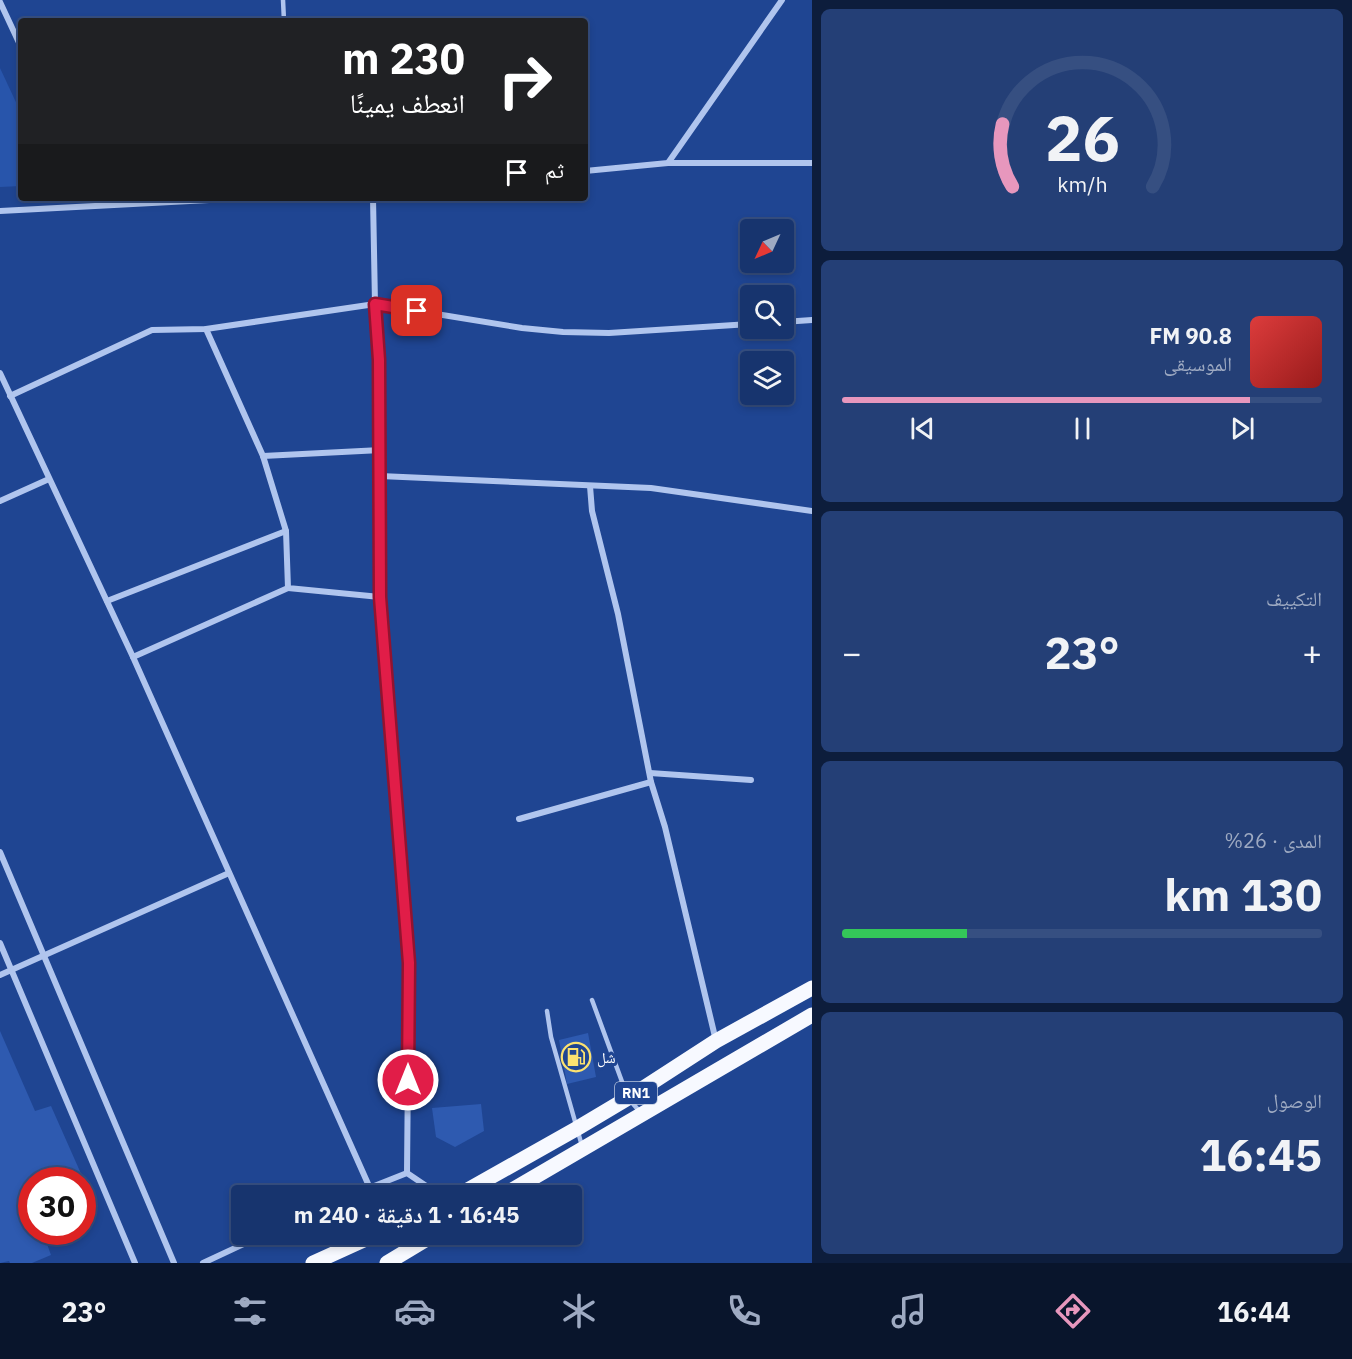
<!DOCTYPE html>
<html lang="ar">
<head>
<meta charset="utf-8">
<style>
  :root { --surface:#17346e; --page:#243f76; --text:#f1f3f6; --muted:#9eaac2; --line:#364f81; --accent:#e797bd }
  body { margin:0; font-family:"IBM Plex Sans","Noto Naskh Arabic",sans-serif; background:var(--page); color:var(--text); direction:rtl; height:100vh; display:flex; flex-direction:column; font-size:22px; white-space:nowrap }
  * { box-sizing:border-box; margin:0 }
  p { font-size:20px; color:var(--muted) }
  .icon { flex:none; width:33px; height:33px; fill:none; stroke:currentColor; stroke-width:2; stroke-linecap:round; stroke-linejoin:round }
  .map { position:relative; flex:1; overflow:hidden; direction:ltr }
  .drawer { display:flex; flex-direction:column; gap:9px; padding:9px; background:#0d1d3c; width:540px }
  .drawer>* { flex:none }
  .hud { position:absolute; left:18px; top:18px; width:570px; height:183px; border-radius:6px; box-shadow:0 3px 9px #0003,0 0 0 2px var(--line); direction:rtl; background:#202124; color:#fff; overflow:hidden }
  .needle { width:39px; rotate:226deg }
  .fabs { position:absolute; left:740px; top:219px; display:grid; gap:12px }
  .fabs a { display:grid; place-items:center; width:54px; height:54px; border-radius:6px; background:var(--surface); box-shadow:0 3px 9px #0003,0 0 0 2px var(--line); font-size:30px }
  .speed { position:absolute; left:18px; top:1167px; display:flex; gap:12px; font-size:30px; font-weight:700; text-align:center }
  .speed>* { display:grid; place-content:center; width:78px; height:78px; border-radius:50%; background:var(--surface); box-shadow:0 3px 9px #0003,0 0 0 2px var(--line); line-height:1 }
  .speed .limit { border:9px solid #d22; background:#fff; color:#111 }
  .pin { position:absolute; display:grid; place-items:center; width:51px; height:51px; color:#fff; margin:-26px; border-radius:12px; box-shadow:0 3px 9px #0006 }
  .me { position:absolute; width:66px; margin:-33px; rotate:0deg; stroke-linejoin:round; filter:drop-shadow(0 0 4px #0008) }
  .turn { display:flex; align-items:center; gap:21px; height:126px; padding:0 24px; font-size:27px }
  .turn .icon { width:78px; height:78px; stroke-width:2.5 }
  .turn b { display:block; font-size:42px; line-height:51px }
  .then { display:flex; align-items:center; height:57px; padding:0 24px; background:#0003; gap:12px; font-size:22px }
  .big { font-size:45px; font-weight:800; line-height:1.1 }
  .drawer .card { flex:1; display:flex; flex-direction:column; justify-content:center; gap:9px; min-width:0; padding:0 21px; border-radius:9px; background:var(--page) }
  .drawer .dial { align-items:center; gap:0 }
  .dial svg { height:156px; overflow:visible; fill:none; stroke:var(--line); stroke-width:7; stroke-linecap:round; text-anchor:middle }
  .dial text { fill:var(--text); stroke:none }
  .song { display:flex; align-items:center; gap:18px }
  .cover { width:72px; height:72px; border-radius:9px; background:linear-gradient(135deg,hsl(0 70% 55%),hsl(0 70% 35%)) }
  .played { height:6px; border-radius:3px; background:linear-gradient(90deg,var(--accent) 85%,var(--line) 85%) }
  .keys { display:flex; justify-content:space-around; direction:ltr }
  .heat { display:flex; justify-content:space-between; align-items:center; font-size:33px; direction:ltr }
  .charge { height:9px; border-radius:4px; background:linear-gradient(90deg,#34c759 26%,var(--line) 0) }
  .trip { position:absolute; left:231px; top:1185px; width:351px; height:60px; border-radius:6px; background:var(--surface); box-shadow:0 3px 9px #0003,0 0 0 2px var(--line); font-weight:800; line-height:60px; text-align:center; direction:rtl }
  .tab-bar { display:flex; height:96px; justify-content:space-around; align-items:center; background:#09152c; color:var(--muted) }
  .tab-bar .icon { width:42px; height:42px }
  .tab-bar .current { color:var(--accent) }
  .tab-bar b { font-size:27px; color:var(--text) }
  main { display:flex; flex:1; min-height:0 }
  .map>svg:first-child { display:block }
  .green { fill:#2855ab }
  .building { fill:#2e5ab0 }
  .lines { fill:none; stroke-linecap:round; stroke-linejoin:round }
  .lane { stroke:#b0c5ee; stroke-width:4.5 }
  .street { stroke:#b0c5ee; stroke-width:6 }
  .primary { stroke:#f7f9ff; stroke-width:15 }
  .route-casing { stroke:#92132f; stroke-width:15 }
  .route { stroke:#e11d48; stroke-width:10 }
  .labels { text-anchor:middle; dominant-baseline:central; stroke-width:6; stroke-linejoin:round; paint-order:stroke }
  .shield { fill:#1f4592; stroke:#bcc7de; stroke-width:1.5 }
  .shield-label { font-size:14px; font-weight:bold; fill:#fff }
  .poi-label { font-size:15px; fill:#fff; stroke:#1f4592; text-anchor:start }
</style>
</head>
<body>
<main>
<section class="drawer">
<div class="card dial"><svg viewBox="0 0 100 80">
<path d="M14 69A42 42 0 1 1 86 69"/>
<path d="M14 69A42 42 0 0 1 9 37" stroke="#e797bd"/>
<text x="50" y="56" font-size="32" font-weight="700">26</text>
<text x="50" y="72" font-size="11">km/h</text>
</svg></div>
<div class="card">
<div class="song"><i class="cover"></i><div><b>90.8 FM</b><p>الموسيقى</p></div></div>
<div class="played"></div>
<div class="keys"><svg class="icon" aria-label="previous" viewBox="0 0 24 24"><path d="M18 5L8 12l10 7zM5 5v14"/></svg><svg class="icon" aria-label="pause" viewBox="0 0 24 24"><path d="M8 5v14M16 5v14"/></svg><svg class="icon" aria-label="next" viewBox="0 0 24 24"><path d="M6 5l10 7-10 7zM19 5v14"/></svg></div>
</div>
<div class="card"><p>التكييف</p>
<div class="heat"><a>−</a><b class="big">23°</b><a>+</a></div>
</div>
<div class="card"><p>المدى · 26%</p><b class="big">130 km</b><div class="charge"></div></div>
<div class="card"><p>الوصول</p><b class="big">16:45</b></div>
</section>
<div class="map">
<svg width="812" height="1263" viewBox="0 0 812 1263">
  <rect width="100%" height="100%" fill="#1f4592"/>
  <path class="green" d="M0,68l21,45v73l-21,1z"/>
  <g class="building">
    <path d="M0,1031l35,80 16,-5 43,97 -12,6v-29h-50v52h31l3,5 -19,7 4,11 -19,8h-22l-1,-2 -9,2z"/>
    <path d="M588,1033l8,44 -29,7 -8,-44z"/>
    <path d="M481,1104l3,27 -29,16 -19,-10 -4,-29z"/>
  </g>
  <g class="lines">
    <g class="lane">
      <path d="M283,0l1,21"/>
      <path d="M592,1000l36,98 13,15"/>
      <path d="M547,1011l4,26 31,109"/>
    </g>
    <g class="street">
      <path d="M0,2l21,45"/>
      <path d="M668,163h144"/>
      <path d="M585,171l83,-8 114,-163"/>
      <path d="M373,198l2,106 3,33 3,113 -1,147 29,366 -2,210"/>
      <path d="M0,211l247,-13"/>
      <path d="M783,322l29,-2"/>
      <path d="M206,329l57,127 23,75 2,57 92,9"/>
      <path d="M0,373l133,284 236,529"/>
      <path d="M10,396l142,-66 54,-1 169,-25 147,24 41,4 46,1 141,-9"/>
      <path d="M263,456l118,-6"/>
      <path d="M380,476l271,12 161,23"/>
      <path d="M590,486l2,25 26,103 33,168 14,45 51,214"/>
      <path d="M0,501l49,-22"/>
      <path d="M107,601l179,-70"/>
      <path d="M133,657l155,-69"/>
      <path d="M650,773l101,7"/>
      <path d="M519,819l132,-37"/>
      <path d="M0,852l174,411"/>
      <path d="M0,943l135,320"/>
      <path d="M0,975l229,-102"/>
      <path d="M349,1196l58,-23 34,23"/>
      <path d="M203,1263l62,-29"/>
    </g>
    <g class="primary">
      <path d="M457,1196l119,-67 52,-31 88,-57 96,-53"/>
      <path d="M502,1196l310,-181"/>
      <path d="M313,1263l64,-29"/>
      <path d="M387,1263l48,-29"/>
    </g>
  </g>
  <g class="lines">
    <g class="route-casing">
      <path id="route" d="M408,1080l1,-117 -29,-366 -1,-237 -4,-56 42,7"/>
    </g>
    <use href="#route" class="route"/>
  </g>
  <defs>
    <g id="fuel-ring" transform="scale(1.5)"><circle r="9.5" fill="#1f4592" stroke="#fce270" stroke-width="1.5"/><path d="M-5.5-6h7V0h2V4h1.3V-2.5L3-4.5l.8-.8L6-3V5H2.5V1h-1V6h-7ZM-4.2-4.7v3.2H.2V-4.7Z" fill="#fce270"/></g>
  </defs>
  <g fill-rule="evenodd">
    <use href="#fuel-ring" x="576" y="1057"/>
  </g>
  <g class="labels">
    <rect class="shield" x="615" y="1082" width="42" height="22" rx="4.5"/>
    <g class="shield-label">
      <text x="636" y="1093">RN1</text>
    </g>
    <g class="poi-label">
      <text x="597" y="1057">شل</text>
    </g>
  </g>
</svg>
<div class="fabs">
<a><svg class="needle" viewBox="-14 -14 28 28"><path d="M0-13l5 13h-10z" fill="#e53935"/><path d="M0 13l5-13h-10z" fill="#9eaac2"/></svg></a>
<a><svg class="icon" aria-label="search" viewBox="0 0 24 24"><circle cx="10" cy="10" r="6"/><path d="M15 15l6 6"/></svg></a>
<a><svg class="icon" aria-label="layers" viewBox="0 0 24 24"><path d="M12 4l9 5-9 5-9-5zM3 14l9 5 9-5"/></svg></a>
</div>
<div class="speed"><div class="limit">30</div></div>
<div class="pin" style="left:417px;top:311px;background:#d93025"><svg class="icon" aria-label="arrive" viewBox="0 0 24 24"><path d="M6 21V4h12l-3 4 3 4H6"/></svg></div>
<svg class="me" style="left:408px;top:1080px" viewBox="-20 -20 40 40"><circle r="17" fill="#e11d48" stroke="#fff" stroke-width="3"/><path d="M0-11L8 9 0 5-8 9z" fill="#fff"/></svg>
<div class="trip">16:45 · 1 دقيقة · 240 m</div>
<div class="hud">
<div class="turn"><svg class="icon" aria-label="right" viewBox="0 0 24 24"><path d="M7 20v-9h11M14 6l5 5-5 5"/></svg><div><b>230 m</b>انعطف يمينًا</div></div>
<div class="then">ثم<svg class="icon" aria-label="arrive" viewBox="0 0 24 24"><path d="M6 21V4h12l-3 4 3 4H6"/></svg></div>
</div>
</div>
</main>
<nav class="tab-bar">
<b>16:44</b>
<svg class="icon current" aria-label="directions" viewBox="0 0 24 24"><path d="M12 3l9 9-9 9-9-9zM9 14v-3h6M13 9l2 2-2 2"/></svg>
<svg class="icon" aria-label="music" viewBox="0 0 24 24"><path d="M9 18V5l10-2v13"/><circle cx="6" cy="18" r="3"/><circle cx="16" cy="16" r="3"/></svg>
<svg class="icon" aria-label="phone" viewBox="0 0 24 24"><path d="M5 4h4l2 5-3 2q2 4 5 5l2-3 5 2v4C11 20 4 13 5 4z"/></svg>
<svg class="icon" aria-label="climate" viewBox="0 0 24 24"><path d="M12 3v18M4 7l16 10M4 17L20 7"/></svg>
<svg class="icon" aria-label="car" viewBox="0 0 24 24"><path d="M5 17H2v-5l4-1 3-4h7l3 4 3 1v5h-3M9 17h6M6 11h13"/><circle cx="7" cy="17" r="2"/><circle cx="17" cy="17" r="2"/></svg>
<svg class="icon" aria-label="filters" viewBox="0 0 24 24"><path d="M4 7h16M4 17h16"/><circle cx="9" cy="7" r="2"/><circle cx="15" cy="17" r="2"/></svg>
<b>23°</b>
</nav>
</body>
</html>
